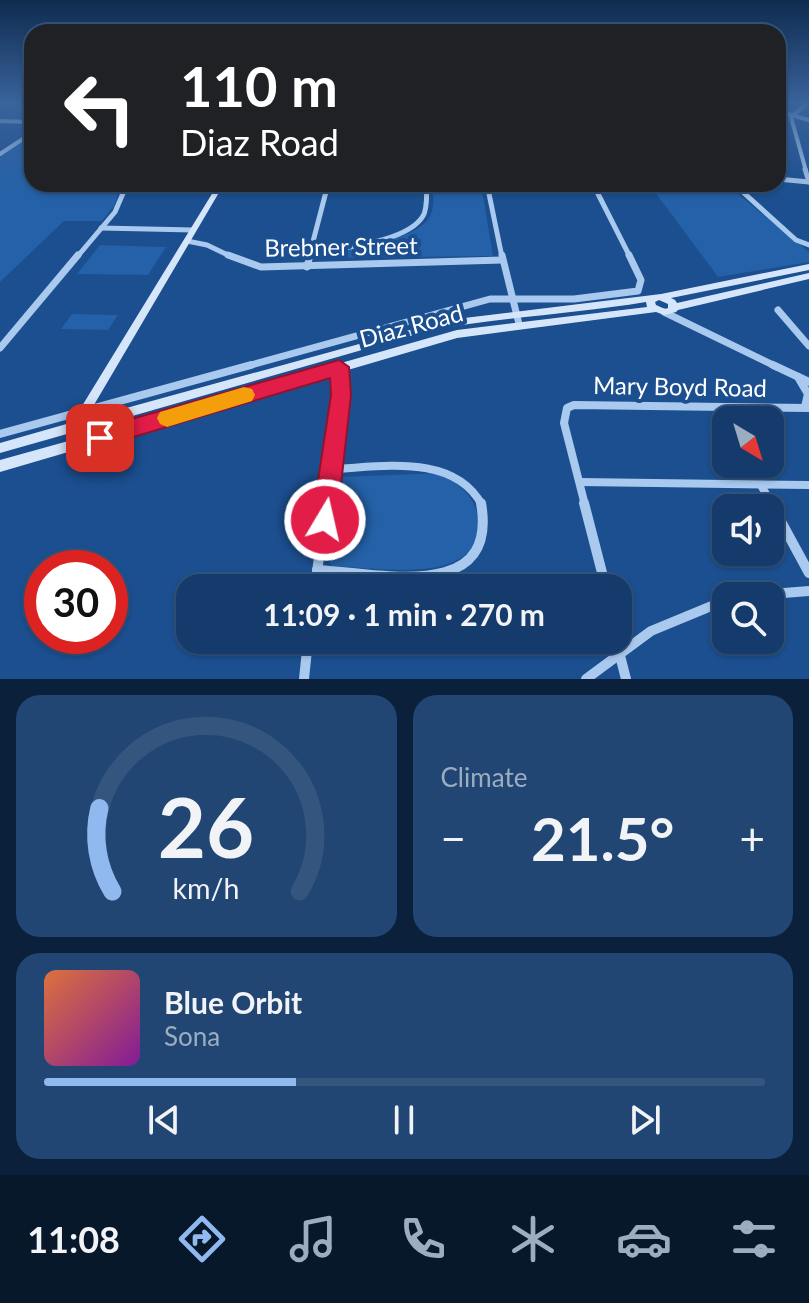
<!DOCTYPE html>
<html lang="en">
<head>
<meta charset="utf-8">
<style>
  :root { --surface:#143b6b; --page:#214673; --text:#f1f3f6; --muted:#9dadc1; --line:#33557e; --accent:#90b9f0 }
  body { margin:0; font-family:Lato,sans-serif; background:var(--page); color:var(--text); height:100vh; display:flex; flex-direction:column; font-size:30px; white-space:nowrap }
  * { box-sizing:border-box; margin:0 }
  p { font-size:26px; color:var(--muted) }
  .icon { flex:none; width:44px; height:44px; fill:none; stroke:currentColor; stroke-width:2; stroke-linecap:round; stroke-linejoin:round }
  .map { position:relative; height:679px; overflow:hidden }
  .panel { display:flex; flex-direction:column; gap:16px; padding:16px; background:#0b203b; flex:1 }
  .panel>* { flex:none }
  .hud { position:absolute; left:24px; top:24px; width:762px; height:168px; border-radius:24px; box-shadow:0 2px 6px #0004,0 0 0 2px var(--line); background:#202124; color:#fff; overflow:hidden }
  .needle { width:52px; rotate:142deg }
  .controls { position:absolute; left:712px; top:406px; display:grid; gap:16px }
  .controls a { display:grid; place-items:center; width:72px; height:72px; border-radius:16px; background:var(--surface); box-shadow:0 2px 6px #0004,0 0 0 2px var(--line); font-size:40px }
  .speed { position:absolute; left:24px; top:550px; display:flex; gap:16px; font-size:40px; font-weight:700; text-align:center }
  .speed>* { display:grid; place-content:center; width:104px; height:104px; border-radius:50%; background:var(--surface); box-shadow:0 2px 6px #0004,0 0 0 2px var(--line); line-height:1 }
  .speed .limit { border:12px solid #d22; background:#fff; color:#111 }
  .pin { position:absolute; display:grid; place-items:center; width:68px; height:68px; color:#fff; margin:-34px; border-radius:16px; box-shadow:0 4px 12px #0006 }
  .me { position:absolute; width:88px; margin:-44px; rotate:9deg; stroke-linejoin:round; filter:drop-shadow(0 0 6px #0008) }
  .turn { display:flex; align-items:center; gap:28px; height:168px; padding:0 24px; font-size:36px }
  .turn .icon { width:104px; height:104px; stroke-width:2.5 }
  .turn b { display:block; font-size:56px; line-height:68px }
  .big { font-size:60px; font-weight:700; line-height:1.1 }
  .panel .tile { flex:1; display:flex; flex-direction:column; justify-content:center; gap:12px; min-width:0; padding:0 28px; border-radius:24px; background:var(--page) }
  .panel .dial { align-items:center; gap:0 }
  .dial svg { height:208px; overflow:visible; fill:none; stroke:var(--line); stroke-width:7; stroke-linecap:round; text-anchor:middle }
  .dial text { fill:var(--text); stroke:none }
  .song { display:flex; align-items:center; gap:24px }
  .cover { width:96px; height:96px; border-radius:12px; background:linear-gradient(135deg,hsl(20 70% 55%),hsl(290 70% 35%)) }
  .played { height:8px; border-radius:4px; background:linear-gradient(90deg,var(--accent) 35%,var(--line) 35%) }
  .keys { display:flex; justify-content:space-around; direction:ltr }
  .heat { display:flex; justify-content:space-between; align-items:center; font-size:44px; direction:ltr }
  .panel .tiles { flex:1; display:grid; gap:16px; grid-template-columns:1fr 1fr }
  .tile:last-child { grid-column:span 2 }
  .trip { position:absolute; left:176px; top:574px; width:456px; height:80px; border-radius:24px; background:var(--surface); box-shadow:0 2px 6px #0004,0 0 0 2px var(--line); font-weight:700; line-height:80px; text-align:center }
  .tabs { display:flex; height:128px; justify-content:space-around; align-items:center; background:#08182b; color:var(--muted) }
  .tabs .icon { width:56px; height:56px }
  .tabs .current { color:var(--accent) }
  .tabs b { font-size:36px; color:var(--text) }
  .map>svg:first-child { display:block }
  .green { fill:#2461a8 }
  .lines { fill:none; stroke-linecap:round; stroke-linejoin:round }
  .street-far4 { stroke:#a9c9ee; stroke-width:4 }
  .street-far3 { stroke:#a9c9ee; stroke-width:5 }
  .street-far2 { stroke:#a9c9ee; stroke-width:7 }
  .street-far1 { stroke:#a9c9ee; stroke-width:8 }
  .street { stroke:#a9c9ee; stroke-width:10 }
  .secondary { fill:#d6e6fa; fill-rule:evenodd }
  .route { fill:#e11d48; stroke:#92132f; stroke-width:2 }
  .slow { fill:#f59e0b }
  .labels { text-anchor:middle; dominant-baseline:central; stroke-width:8; stroke-linejoin:round; paint-order:stroke }
  .street-label { font-size:24px; fill:#fff; stroke:#1b4f8f }
</style>
</head>
<body>
<div class="map">
<svg width="809" height="679" viewBox="0 0 809 679">
  <rect width="100%" height="100%" fill="#1b4f8f"/>
  <g class="green">
    <path d="M32,136v48h90l-8,22 -12,15h-38l-64,61v-127z"/>
    <path d="M433,184h48l12,72 -166,2 1,-5c26,-6 89,-12 102,-37 5,-9 3,-22 3,-32z"/>
    <path d="M649,184h77l83,68v10l-91,15z"/>
    <path d="M100,245l66,2 -18,28 -71,-1z"/>
    <path d="M72,314l46,1 -10,15 -47,-1z"/>
    <path d="M442,473c21,15 37,26 36,54 -3,60 -105,40 -146,39l-7,-11 13,-78z"/>
  </g>
  <g class="lines">
    <g class="street-far4">
      <path d="M778,111l31,9"/>
      <path d="M0,121l32,1"/>
      <path d="M0,154l32,-21"/>
      <path d="M806,171l-15,-54 18,-15"/>
    </g>
    <g class="street-far3">
      <path d="M805,169l4,13"/>
      <path d="M778,179l31,3"/>
      <path d="M487,184l15,73"/>
      <path d="M593,184l37,73"/>
      <path d="M734,184l62,56 13,5"/>
      <path d="M101,228l92,2"/>
      <path d="M187,241l20,4 25,12"/>
      <path d="M309,254c29,-6 98,-11 114,-38 5,-8 3,-23 4,-32"/>
      <path d="M77,257l38,-45 12,-28"/>
      <path d="M309,257l19,-73"/>
    </g>
    <g class="street-far2">
      <path d="M228,255l33,12 241,-7"/>
      <path d="M502,255l17,69"/>
      <path d="M307,267l3,-12"/>
      <path d="M778,310l31,36"/>
      <path d="M664,312l113,55"/>
      <path d="M0,348l78,-93"/>
      <path d="M244,367l246,-68h84l64,-8 3,-11 -12,-25"/>
    </g>
    <g class="street-far1">
      <path d="M773,365l36,17"/>
      <path d="M798,377l10,17 -3,13"/>
      <path d="M0,434l251,-69"/>
      <path d="M332,469c50,-2 122,-16 150,36"/>
      <path d="M580,482l229,3"/>
      <path d="M761,485l11,20"/>
      <path d="M326,505l15,-110 -2,-28"/>
      <path d="M585,505l-21,-82 3,-15 7,-3 235,3"/>
    </g>
    <g class="street">
      <path d="M584,503l22,85"/>
      <path d="M771,503l38,70"/>
      <path d="M317,570c61,3 182,34 164,-67"/>
      <path d="M315,588l11,-85"/>
      <path d="M746,596l63,-5"/>
      <path d="M616,640l10,39"/>
      <path d="M304,679l4,-39"/>
      <path d="M586,679l65,-48 75,-31"/>
    </g>
    <path class="secondary" d="M218,184h6l-133,226 -1,8 338,-93 28,-6 205,-25 148,-30v6l-138,28 4,2 2,3 132,-30v6l-131,31 -2,2 -12,3 -8,-3 -199,26 -457,134v-12l72,-20 2,-8 -74,21v-10l77,-22 5,-15zM659,300l9,4v4l-3,1 -9,-4 -1,-3zM646,302l1,5 -190,23 -372,106 2,-7 341,-98c72,-14 146,-17 218,-29z"/>
  </g>
  <linearGradient id="sky" x2="0" y2="1"><stop stop-color="#0f2b4f"/><stop offset="0.52" stop-color="#39639b"/><stop offset="1" stop-color="#39639b" stop-opacity="0"/></linearGradient>
  <rect width="809" height="197" fill="url(#sky)"/>
  <path class="route" d="M339,360l10,7 2,28 -14,125 -4,9 -8,3 -9,-3 -4,-9 19,-125 -1,-17 -230,69 -8,-2 -3,-7 3,-7 8,-3z"/>
  <path class="slow" d="M244,387l8,2 3,6 -3,6 -85,26 -7,-3 -3,-6 3,-6z"/>
  <g class="labels">
    <g class="street-label">
      <text transform="translate(341 246) rotate(-1)">Brebner Street</text>
      <text transform="translate(411 325) rotate(-15)">Diaz Road</text>
      <text transform="translate(680 386) rotate(1)">Mary Boyd Road</text>
    </g>
  </g>
</svg>
<div class="controls">
<a><svg class="needle" viewBox="-14 -14 28 28"><path d="M0-13l5 13h-10z" fill="#e53935"/><path d="M0 13l5-13h-10z" fill="#9dadc1"/></svg></a>
<a><svg class="icon" aria-label="sound" viewBox="0 0 24 24"><path d="M4 9h4l5-4v14l-5-4H4zM17 9q2 3 0 6"/></svg></a>
<a><svg class="icon" aria-label="search" viewBox="0 0 24 24"><circle cx="10" cy="10" r="6"/><path d="M15 15l6 6"/></svg></a>
</div>
<div class="speed"><div class="limit">30</div></div>
<div class="pin" style="left:100px;top:438px;background:#d93025"><svg class="icon" aria-label="arrive" viewBox="0 0 24 24"><path d="M6 21V4h12l-3 4 3 4H6"/></svg></div>
<svg class="me" style="left:325px;top:520px" viewBox="-20 -20 40 40"><circle r="17" fill="#e11d48" stroke="#fff" stroke-width="3"/><path d="M0-11L8 9 0 5-8 9z" fill="#fff"/></svg>
<div class="trip">11:09 · 1 min · 270 m</div>
<div class="hud">
<div class="turn"><svg class="icon" aria-label="left" viewBox="0 0 24 24"><path d="M17 20v-9H6M10 6l-5 5 5 5"/></svg><div><b>110 m</b>Diaz Road</div></div>
</div>
</div>
<section class="panel">
<div class="tiles">
<div class="tile dial"><svg viewBox="0 0 100 80">
<path d="M14 69A42 42 0 1 1 86 69"/>
<path d="M14 69A42 42 0 0 1 9 37" stroke="#90b9f0"/>
<text x="50" y="56" font-size="32" font-weight="700">26</text>
<text x="50" y="72" font-size="11">km/h</text>
</svg></div>
<div class="tile"><p>Climate</p>
<div class="heat"><a>−</a><b class="big">21.5°</b><a>+</a></div>
</div>
<div class="tile">
<div class="song"><i class="cover"></i><div><b>Blue Orbit</b><p>Sona</p></div></div>
<div class="played"></div>
<div class="keys"><svg class="icon" aria-label="previous" viewBox="0 0 24 24"><path d="M18 5L8 12l10 7zM5 5v14"/></svg><svg class="icon" aria-label="pause" viewBox="0 0 24 24"><path d="M8 5v14M16 5v14"/></svg><svg class="icon" aria-label="next" viewBox="0 0 24 24"><path d="M6 5l10 7-10 7zM19 5v14"/></svg></div>
</div>
</div>
</section>
<nav class="tabs">
<b>11:08</b>
<svg class="icon current" aria-label="directions" viewBox="0 0 24 24"><path d="M12 3l9 9-9 9-9-9zM9 14v-3h6M13 9l2 2-2 2"/></svg>
<svg class="icon" aria-label="music" viewBox="0 0 24 24"><path d="M9 18V5l10-2v13"/><circle cx="6" cy="18" r="3"/><circle cx="16" cy="16" r="3"/></svg>
<svg class="icon" aria-label="phone" viewBox="0 0 24 24"><path d="M5 4h4l2 5-3 2q2 4 5 5l2-3 5 2v4C11 20 4 13 5 4z"/></svg>
<svg class="icon" aria-label="climate" viewBox="0 0 24 24"><path d="M12 3v18M4 7l16 10M4 17L20 7"/></svg>
<svg class="icon" aria-label="car" viewBox="0 0 24 24"><path d="M5 17H2v-5l4-1 3-4h7l3 4 3 1v5h-3M9 17h6M6 11h13"/><circle cx="7" cy="17" r="2"/><circle cx="17" cy="17" r="2"/></svg>
<svg class="icon" aria-label="filters" viewBox="0 0 24 24"><path d="M4 7h16M4 17h16"/><circle cx="9" cy="7" r="2"/><circle cx="15" cy="17" r="2"/></svg>
</nav>
</body>
</html>
